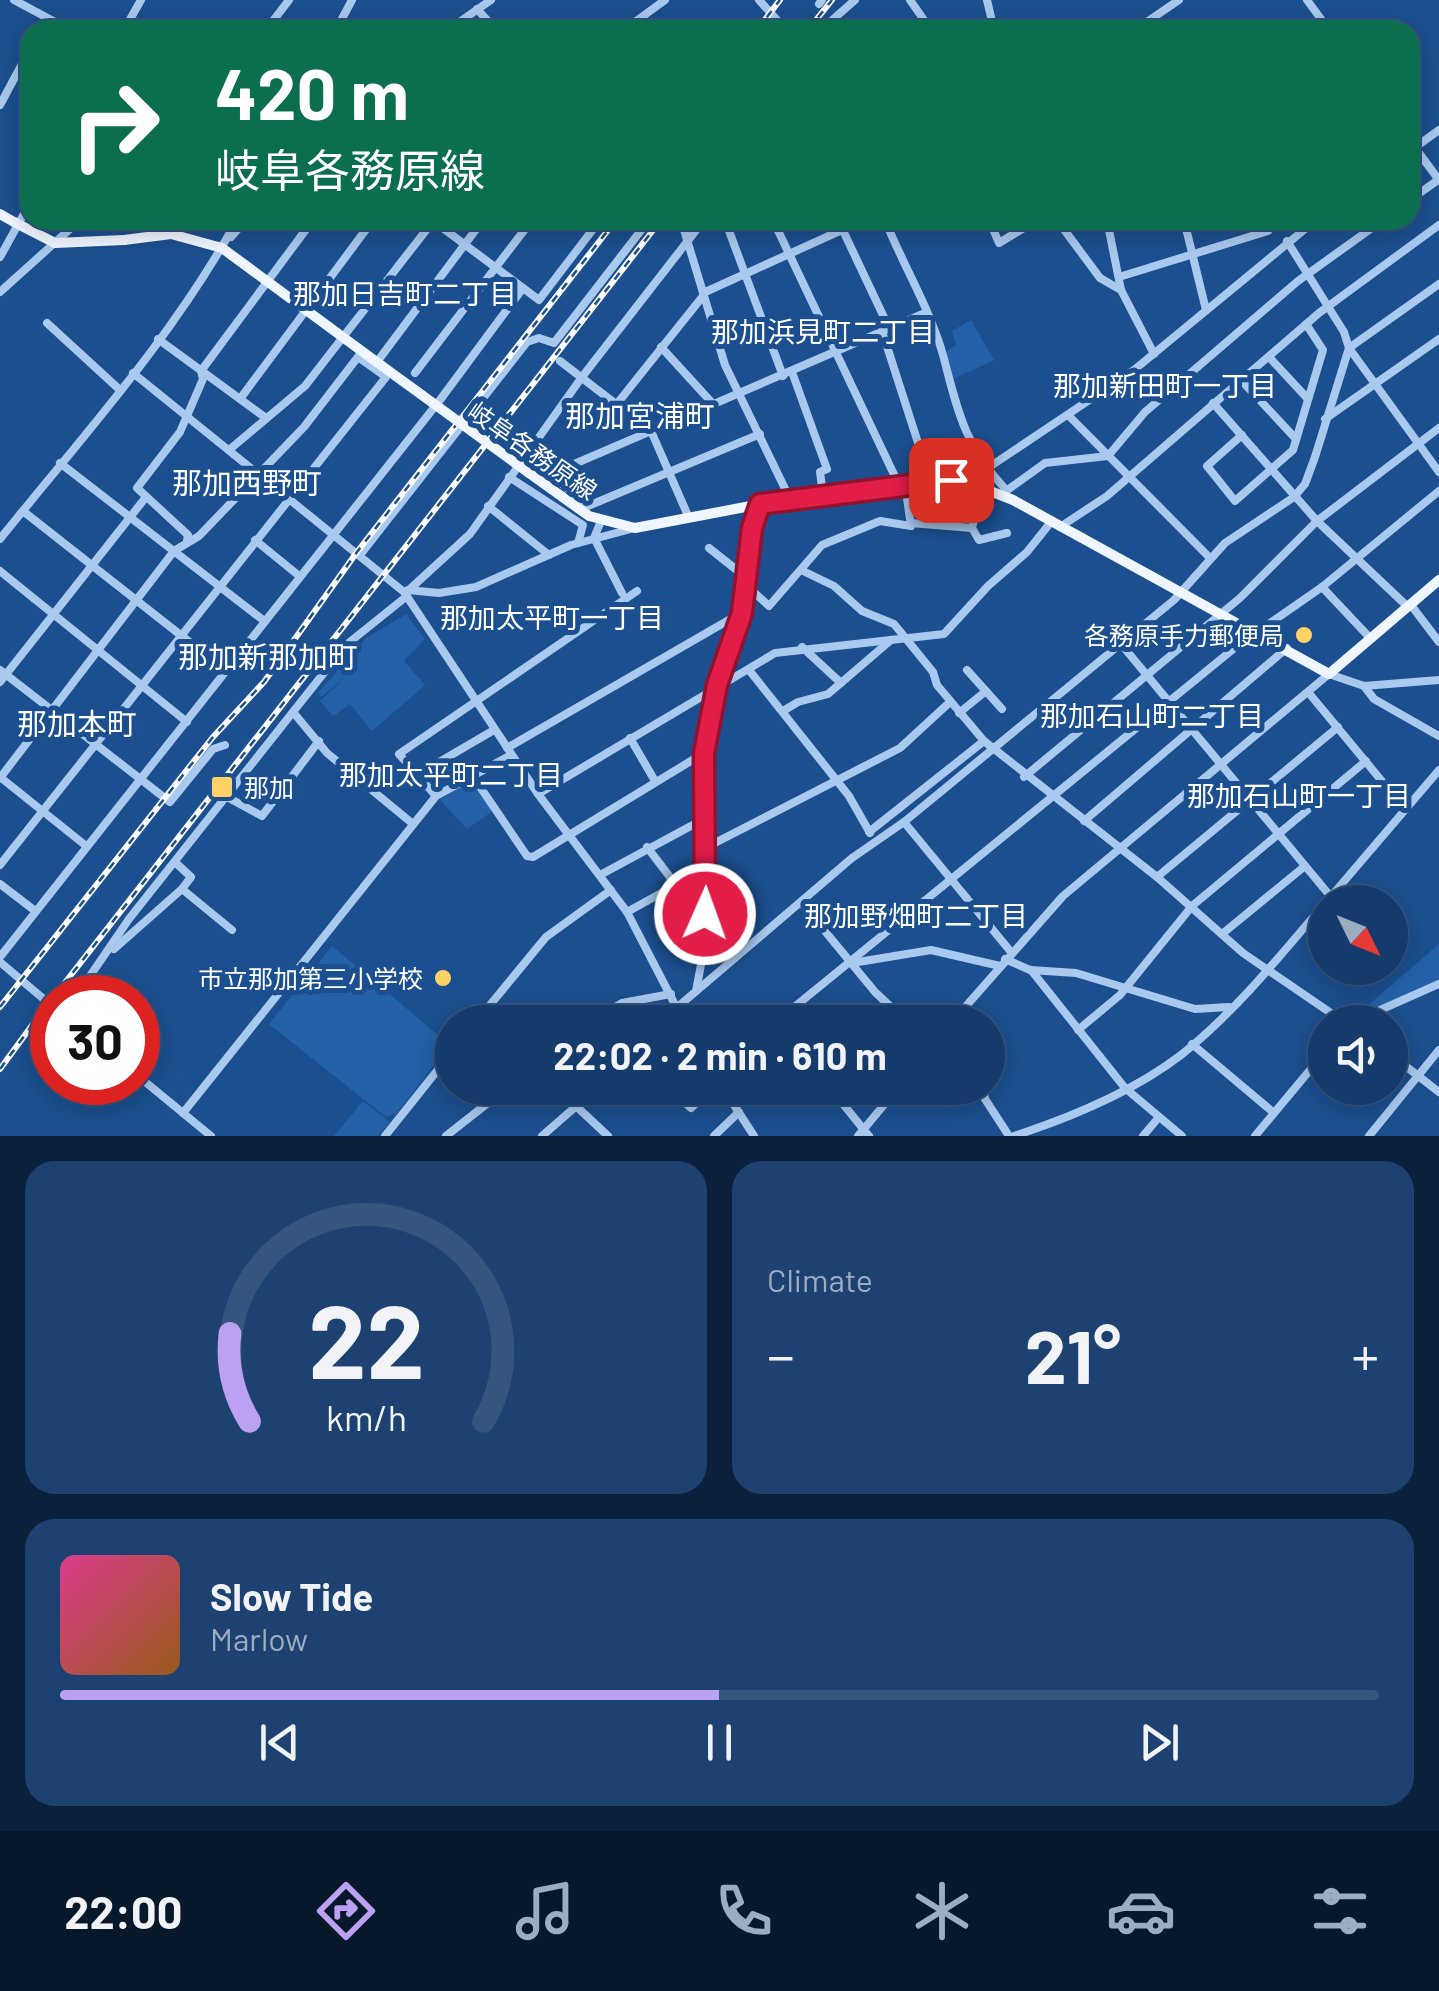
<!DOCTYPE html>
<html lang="en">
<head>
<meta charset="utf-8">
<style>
  :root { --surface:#143b6b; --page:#1d4271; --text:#f1f3f6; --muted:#9dadc1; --line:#33557e; --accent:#bca0f2 }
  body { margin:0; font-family:Barlow,"Noto Sans JP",sans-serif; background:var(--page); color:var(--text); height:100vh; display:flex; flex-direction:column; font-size:38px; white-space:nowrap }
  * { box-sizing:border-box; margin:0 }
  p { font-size:32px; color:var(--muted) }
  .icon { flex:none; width:55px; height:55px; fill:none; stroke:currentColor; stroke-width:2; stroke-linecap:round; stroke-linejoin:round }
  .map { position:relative; height:1136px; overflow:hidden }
  .panel { display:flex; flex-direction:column; gap:25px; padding:25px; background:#0b203b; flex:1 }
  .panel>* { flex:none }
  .banner { position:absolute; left:20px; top:20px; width:1400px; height:210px; border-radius:30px; box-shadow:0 5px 25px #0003,0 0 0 2px var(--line); background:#0b6e4f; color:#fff; overflow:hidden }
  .needle { width:65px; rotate:133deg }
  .controls { position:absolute; left:1308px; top:885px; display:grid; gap:20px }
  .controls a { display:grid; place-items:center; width:100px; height:100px; border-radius:50%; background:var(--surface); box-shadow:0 5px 25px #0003,0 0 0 2px var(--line); font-size:50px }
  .speed { position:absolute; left:30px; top:975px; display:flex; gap:20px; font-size:50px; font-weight:700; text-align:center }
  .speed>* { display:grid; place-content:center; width:130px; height:130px; border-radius:50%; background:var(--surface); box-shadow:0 5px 25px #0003,0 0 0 2px var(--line); line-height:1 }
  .speed .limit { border:15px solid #d22; background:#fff; color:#111 }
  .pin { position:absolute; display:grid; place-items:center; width:85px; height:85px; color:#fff; margin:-42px; border-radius:20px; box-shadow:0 5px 15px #0006 }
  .me { position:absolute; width:110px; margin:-55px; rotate:2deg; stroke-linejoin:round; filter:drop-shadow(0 0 8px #0008) }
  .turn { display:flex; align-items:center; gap:35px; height:210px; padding:0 30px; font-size:45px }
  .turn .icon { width:130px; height:130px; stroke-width:2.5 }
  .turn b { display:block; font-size:70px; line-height:85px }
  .big { font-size:75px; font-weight:700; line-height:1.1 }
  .panel .card { flex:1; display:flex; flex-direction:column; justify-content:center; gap:15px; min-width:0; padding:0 35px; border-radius:30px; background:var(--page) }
  .panel .dial { align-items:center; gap:0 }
  .dial svg { height:260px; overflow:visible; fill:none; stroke:var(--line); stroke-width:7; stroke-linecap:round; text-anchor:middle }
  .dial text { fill:var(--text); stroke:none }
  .song { display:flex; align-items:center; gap:30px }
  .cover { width:120px; height:120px; border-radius:15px; background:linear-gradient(135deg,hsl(330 70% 55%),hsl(30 70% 35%)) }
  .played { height:10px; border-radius:5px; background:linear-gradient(90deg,var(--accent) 50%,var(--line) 50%) }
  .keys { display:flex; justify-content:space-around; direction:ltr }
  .heat { display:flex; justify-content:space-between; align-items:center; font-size:55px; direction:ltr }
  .panel .tiles { flex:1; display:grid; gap:25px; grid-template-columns:1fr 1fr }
  .card:last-child { grid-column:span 2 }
  .trip { position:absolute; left:435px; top:1005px; width:570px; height:100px; border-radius:50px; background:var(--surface); box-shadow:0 5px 25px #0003,0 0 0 2px var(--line); font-weight:700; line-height:100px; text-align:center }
  .tab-bar { display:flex; height:160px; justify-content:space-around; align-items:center; background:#08182b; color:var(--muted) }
  .tab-bar .icon { width:70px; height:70px }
  .tab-bar .on { color:var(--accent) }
  .tab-bar b { font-size:45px; color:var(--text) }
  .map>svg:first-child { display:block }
  .green { fill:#2461a8 }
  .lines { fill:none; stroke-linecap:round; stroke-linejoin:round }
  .minor { stroke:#a9c9ee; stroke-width:8 }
  .major { stroke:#f0f6ff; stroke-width:10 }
  .rail-casing { stroke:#fff; stroke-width:6 }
  .rail { stroke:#1b4f8f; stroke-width:2.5; stroke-dasharray:8; stroke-linecap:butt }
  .major-bridge { stroke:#f0f6ff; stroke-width:10 }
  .route-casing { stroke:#92132f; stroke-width:25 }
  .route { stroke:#e11d48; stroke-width:18 }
  .poi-dot { fill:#ffd166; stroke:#1b4f8f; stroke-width:4 }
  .labels { text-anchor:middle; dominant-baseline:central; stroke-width:10; stroke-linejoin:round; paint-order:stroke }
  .street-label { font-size:25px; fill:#fff; stroke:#1b4f8f }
  .poi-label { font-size:25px; fill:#fff; stroke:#1b4f8f; text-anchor:end }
  .neighbourhood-label { font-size:28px; fill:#fff; stroke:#1b4f8f }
  .quarter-label { font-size:30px; fill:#fff; stroke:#1b4f8f }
</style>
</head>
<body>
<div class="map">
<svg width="1439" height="1136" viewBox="0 0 1439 1136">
  <rect width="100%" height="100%" fill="#1b4f8f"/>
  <g class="green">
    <path d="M971,320l23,40 -43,20 -6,-28 11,-7 -4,-14z"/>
    <path d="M406,614l19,25 -21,22 21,24 -53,46 -22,-27 -17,12 -13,-15 26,-24 -25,20 -3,-4 48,-55z"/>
    <path d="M474,778l22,31 -29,20 -27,-29z"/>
    <path d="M1439,944v39l-88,37z"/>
    <path d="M332,946l118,99 -54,69 -10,3 -117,-93z"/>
    <path d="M363,1101l27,21 -12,14h-44z"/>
  </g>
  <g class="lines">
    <g class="minor">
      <path d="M14,0l56,30"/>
      <path d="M759,0l27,30"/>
      <path d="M910,0l21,30"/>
      <path d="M987,0l7,30"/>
      <path d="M1307,0l22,30"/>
      <path d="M819,4l3,-4"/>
      <path d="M477,9l19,21"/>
      <path d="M124,30l17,-30"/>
      <path d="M266,30l23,-30"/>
      <path d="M336,30l16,-30"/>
      <path d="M448,30l43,-30"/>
      <path d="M624,30l41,-30"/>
      <path d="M821,30l34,-30"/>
      <path d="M1135,30l44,-30"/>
      <path d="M0,105l30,-56"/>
      <path d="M1410,141l29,39"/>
      <path d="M1410,151l29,-21"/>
      <path d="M1410,200l28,-20"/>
      <path d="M432,220l107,80 61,-80"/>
      <path d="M681,220l44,145 65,134"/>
      <path d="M725,220l58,156"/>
      <path d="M773,220l126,265"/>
      <path d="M838,220l52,110"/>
      <path d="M885,220c18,45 45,89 58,135 15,57 21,90 64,136"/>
      <path d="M989,220l10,23 38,-23"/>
      <path d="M1057,220l43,58 21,12"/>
      <path d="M1107,220l14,70 33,64"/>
      <path d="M1184,220l22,90"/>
      <path d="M231,237l15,-17"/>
      <path d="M1287,241l57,91 5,16 90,124"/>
      <path d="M0,257l30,-54"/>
      <path d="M1119,277l149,-46"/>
      <path d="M0,292l80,-72"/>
      <path d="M703,293l161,-73"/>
      <path d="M47,323l73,67"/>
      <path d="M883,334l47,146"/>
      <path d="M158,339l108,79"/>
      <path d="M661,347l53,58"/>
      <path d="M1269,357l39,42"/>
      <path d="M560,361l91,70 38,87"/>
      <path d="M377,362l106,-142"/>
      <path d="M792,372l35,97 -7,3 3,23"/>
      <path d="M133,373l271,219 134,202 89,118 57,110"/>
      <path d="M415,373l117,-153"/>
      <path d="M1241,380l55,59"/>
      <path d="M240,399l133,-179"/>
      <path d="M1213,403l104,118 91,86"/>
      <path d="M616,405l87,-109"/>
      <path d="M1068,415l142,143"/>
      <path d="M1325,419l114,-80"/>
      <path d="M1242,435l-35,31 28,35 58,-51 30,-100 -17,-26"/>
      <path d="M229,450l76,-64 129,-166"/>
      <path d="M526,453l62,53 172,-72"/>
      <path d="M60,463l203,157"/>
      <path d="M551,474l374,-161"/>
      <path d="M509,477l74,48 -5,18"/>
      <path d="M967,482l167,-112 182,-150"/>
      <path d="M982,487l-10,41 7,12 28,-7"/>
      <path d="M1006,491l39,-28 63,-7 37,-44 153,-131 85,-61"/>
      <path d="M488,506l61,49"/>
      <path d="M23,511l202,159"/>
      <path d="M601,521l-7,17 28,55"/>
      <path d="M911,523l61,5"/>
      <path d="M1060,527l47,-31 212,-183 120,-88"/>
      <path d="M0,539c82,-102 174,-203 237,-319"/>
      <path d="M255,540l43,35"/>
      <path d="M187,541l1,-6 -51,-47 43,-56 23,-53 -2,-8 112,-151"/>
      <path d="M709,548l39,31"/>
      <path d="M360,555l167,-213 12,-4 15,5 95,-123"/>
      <path d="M801,570l33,16 28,25 32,13 39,48 4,13 47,56"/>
      <path d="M0,571l187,151"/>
      <path d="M748,587l21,19 53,-61 58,-24 31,5 -6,-42"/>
      <path d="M1322,587l49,52"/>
      <path d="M411,588l59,-54 112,-157 122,-157"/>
      <path d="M408,590l31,3 37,-6 95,-42 60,-16"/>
      <path d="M1411,605l28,37"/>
      <path d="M1121,644l210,253"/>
      <path d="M802,647l39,36"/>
      <path d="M0,670l170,132 43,-53 12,-4"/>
      <path d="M749,670l100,126 21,37"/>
      <path d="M967,670l35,39"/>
      <path d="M0,682l146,-185"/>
      <path d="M1364,686l10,13 65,37"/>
      <path d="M1308,692l97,117"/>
      <path d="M783,711l15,-9 30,-8 63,-54"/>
      <path d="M293,712l34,41 86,71"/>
      <path d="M959,713l27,-22"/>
      <path d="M630,738l25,43"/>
      <path d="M507,748l234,-135"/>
      <path d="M417,775l77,-45"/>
      <path d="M472,775l55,81 6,1 171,-104"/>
      <path d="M0,777l85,68"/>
      <path d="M1024,777l216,-179 77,-77 122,-93"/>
      <path d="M0,778l174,-227 25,-15 105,-109 57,-74"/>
      <path d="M538,794l237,-141 169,-19 44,-48 39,-34 24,-30"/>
      <path d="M436,796l-37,-42 238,-163"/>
      <path d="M227,797l35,19 57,-75"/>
      <path d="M1084,821l203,-173"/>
      <path d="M904,822l107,130"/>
      <path d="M869,832l115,-91 173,136 86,76 101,69"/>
      <path d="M647,847l29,38"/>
      <path d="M705,848l195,-100 50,-46"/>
      <path d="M0,865l386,-488 -28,-20"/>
      <path d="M600,875l102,-55"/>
      <path d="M1157,877l181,-150"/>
      <path d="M0,884l34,26"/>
      <path d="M182,889l50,41"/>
      <path d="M1328,900l111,-130"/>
      <path d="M801,902l74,90 32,30"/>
      <path d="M627,912l80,-44"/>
      <path d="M1222,934l83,-68"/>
      <path d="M114,949l68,-60 9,-12 -15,-14"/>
      <path d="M0,957l440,-557 83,-112"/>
      <path d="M1005,959l25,11 46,3 119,36 34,-2"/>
      <path d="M0,962l52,44"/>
      <path d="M852,963l79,-13 69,16"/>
      <path d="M1031,970l94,118 57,48"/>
      <path d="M696,991l8,-42 3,-81 -5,-48 2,-67 13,-68 25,-72 10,-85 9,-24"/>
      <path d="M75,998l54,-79 217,-274 61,-49"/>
      <path d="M476,1022l70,-85 65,-47"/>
      <path d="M590,1022l32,-19 49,-9"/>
      <path d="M660,1022l192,-164 52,-36 270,-222 51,-57 69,-46 11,-13 10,-27 34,-109 90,-64"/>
      <path d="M776,1022l461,-376 85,-59 117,-96"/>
      <path d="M952,1022l111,-126 266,-222 35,12 75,-6"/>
      <path d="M1353,1022l86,-38"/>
      <path d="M1078,1030l42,-35 72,-89 174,-145"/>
      <path d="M1192,1044l82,69"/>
      <path d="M1390,1054l49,38"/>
      <path d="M138,1076l73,60"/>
      <path d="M669,1088l22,20 21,-20"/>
      <path d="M723,1088l31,48"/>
      <path d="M830,1088l39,48"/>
      <path d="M983,1088l2,11 24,37"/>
      <path d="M576,1106l32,30"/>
      <path d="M183,1113l253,-317 75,-41"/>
      <path d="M385,1136l67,-84"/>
      <path d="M446,1136l61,-48"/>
      <path d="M542,1136l55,-48"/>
      <path d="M714,1136l25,-24"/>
      <path d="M858,1136l40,-48"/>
      <path d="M1014,1136c55,-18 120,-45 167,-81 54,-43 99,-99 144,-152"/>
      <path d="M1143,1136l16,-19"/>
      <path d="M1255,1136l70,-84"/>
      <path d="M1369,1136l70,-86"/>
    </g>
    <g class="major">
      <path d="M0,214l14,8"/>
      <path d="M124,240l47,-6 51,14 160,118"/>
      <path d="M529,473l60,43 46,12 126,-24 169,-24 37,2 46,18 316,174 110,-94"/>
    </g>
    <g class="rail-casing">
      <g id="rail">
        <path d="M757,30l23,-30"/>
        <path d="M808,30l24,-30"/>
        <path d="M53,998l608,-778"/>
        <path d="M0,1007l213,-270 51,-55 93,-130 259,-332"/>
        <path d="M0,1069l52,-71"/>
      </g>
    </g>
    <use href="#rail" class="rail"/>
    <g class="major-bridge">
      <path d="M14,222l41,21 69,-3"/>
      <path d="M382,366l147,107"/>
    </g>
  </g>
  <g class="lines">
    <g class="route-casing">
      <path id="route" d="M705,914l-1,-161 13,-68 25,-72 10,-85 8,-24 191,-24"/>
    </g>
    <use href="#route" class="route"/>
  </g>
  <g class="poi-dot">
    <circle cx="1304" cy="635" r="10"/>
    <rect x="210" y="775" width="24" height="24" rx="5"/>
    <circle cx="443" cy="978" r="10"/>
  </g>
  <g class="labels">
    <g class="street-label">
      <text transform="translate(533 450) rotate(35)">岐阜各務原線</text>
    </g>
    <g class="poi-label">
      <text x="1284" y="635">各務原手力郵便局</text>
      <text x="244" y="787" text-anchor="start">那加</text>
      <text x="423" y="978">市立那加第三小学校</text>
    </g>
    <g class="neighbourhood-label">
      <text x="405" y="293">那加日吉町二丁目</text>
      <text x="823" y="331">那加浜見町二丁目</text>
      <text x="1165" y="385">那加新田町一丁目</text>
      <text x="552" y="617">那加太平町一丁目</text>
      <text x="1152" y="715">那加石山町二丁目</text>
      <text x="451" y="774">那加太平町二丁目</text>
      <text x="1299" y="795">那加石山町一丁目</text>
      <text x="916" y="915">那加野畑町二丁目</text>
    </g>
    <g class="quarter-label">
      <text x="640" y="415">那加宮浦町</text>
      <text x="247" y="482">那加西野町</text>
      <text x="268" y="656">那加新那加町</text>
      <text x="77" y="723">那加本町</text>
    </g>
  </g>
</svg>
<div class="controls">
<a><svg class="needle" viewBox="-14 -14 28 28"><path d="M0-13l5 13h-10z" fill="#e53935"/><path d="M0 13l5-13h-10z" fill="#9dadc1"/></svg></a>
<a><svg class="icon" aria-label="sound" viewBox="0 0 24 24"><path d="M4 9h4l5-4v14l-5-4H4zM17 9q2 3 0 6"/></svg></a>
</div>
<div class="speed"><div class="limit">30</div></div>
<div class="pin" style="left:951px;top:480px;background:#d93025"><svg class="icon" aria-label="arrive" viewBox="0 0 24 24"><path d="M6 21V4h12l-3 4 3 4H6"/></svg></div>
<svg class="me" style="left:705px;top:914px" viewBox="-20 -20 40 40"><circle r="17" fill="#e11d48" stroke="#fff" stroke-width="3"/><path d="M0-11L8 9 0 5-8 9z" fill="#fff"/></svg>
<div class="trip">22:02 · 2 min · 610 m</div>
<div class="banner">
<div class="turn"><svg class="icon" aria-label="right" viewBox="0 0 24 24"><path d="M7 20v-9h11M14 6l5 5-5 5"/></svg><div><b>420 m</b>岐阜各務原線</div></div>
</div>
</div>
<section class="panel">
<div class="tiles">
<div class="card dial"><svg viewBox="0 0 100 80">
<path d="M14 69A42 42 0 1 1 86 69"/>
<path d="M14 69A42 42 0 0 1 8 42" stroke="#bca0f2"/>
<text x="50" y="56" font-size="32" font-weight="700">22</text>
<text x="50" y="72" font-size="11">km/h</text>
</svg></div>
<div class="card"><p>Climate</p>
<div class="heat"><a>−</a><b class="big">21°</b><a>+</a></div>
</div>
<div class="card">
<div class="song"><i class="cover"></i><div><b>Slow Tide</b><p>Marlow</p></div></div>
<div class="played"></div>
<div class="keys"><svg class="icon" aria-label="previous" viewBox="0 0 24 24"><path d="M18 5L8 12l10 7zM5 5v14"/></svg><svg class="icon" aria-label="pause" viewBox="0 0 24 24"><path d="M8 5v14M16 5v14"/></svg><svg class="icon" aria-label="next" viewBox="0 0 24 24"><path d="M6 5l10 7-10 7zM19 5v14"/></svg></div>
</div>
</div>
</section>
<nav class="tab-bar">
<b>22:00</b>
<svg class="icon on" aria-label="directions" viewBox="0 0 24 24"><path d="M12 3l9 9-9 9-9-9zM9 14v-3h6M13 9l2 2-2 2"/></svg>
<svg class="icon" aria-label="music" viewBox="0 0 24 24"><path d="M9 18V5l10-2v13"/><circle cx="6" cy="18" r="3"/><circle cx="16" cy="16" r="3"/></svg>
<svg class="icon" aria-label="phone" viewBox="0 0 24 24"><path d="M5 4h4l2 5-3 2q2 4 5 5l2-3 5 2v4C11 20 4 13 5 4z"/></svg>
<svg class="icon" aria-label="climate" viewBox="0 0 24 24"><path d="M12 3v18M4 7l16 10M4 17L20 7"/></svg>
<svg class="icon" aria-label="car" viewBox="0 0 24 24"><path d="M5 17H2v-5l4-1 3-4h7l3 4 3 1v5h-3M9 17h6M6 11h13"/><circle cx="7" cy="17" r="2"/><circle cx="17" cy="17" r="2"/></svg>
<svg class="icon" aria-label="filters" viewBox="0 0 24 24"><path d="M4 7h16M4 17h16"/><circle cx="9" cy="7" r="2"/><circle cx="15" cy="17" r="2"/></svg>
</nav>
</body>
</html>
